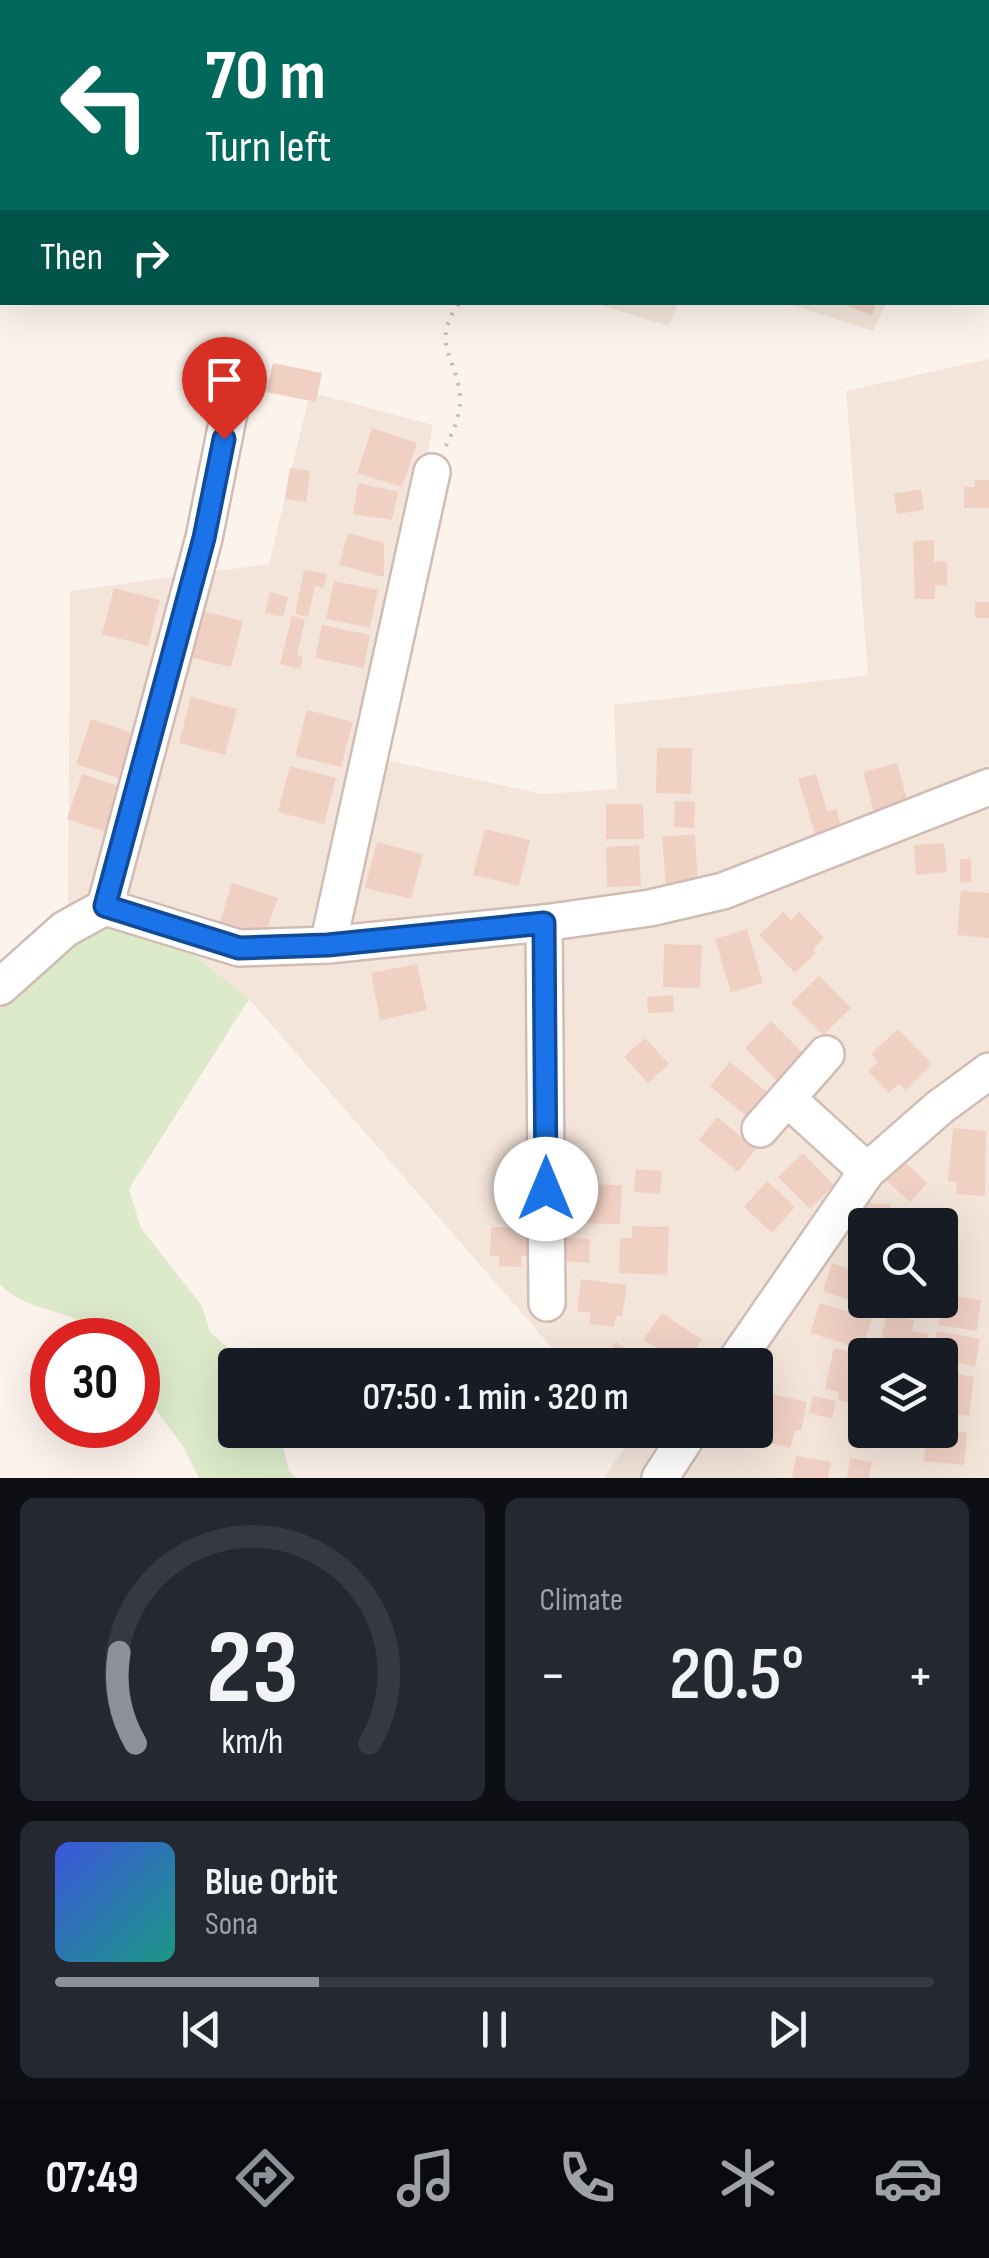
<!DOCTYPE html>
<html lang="en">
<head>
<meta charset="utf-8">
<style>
  :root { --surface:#171b24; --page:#242831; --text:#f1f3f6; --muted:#9ea1a6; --line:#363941; --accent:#8c9099 }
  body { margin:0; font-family:"Sofia Sans Condensed",sans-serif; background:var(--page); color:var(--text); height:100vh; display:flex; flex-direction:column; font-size:38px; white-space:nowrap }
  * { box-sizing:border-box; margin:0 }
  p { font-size:32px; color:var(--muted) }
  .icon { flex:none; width:55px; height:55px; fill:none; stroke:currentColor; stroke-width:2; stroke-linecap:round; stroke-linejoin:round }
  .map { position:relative; height:1478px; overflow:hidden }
  .sheet { display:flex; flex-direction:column; gap:20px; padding:20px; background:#0d0f14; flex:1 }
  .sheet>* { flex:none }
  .hud { position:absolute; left:0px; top:0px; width:990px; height:305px; box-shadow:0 10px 40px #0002; background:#00695c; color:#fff; overflow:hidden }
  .tools { position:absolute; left:848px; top:1208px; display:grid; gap:20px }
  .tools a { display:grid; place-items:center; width:110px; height:110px; border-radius:10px; background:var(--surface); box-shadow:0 10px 40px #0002; font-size:50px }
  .speed { position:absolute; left:30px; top:1318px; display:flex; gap:20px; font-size:50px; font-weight:700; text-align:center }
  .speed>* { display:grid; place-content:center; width:130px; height:130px; border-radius:50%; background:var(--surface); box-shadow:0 10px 40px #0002; line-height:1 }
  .speed .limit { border:15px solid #d22; background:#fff; color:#111 }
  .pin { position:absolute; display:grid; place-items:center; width:85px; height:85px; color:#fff; margin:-102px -42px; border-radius:50% 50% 50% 0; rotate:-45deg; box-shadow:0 0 10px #0007 }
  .pin .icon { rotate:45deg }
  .me { position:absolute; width:110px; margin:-55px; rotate:0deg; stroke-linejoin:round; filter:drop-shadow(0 0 8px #0008) }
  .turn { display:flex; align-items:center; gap:35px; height:210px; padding:0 40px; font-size:45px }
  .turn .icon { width:130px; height:130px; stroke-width:2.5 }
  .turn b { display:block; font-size:70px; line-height:85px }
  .then { display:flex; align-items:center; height:95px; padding:0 40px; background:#0003; gap:20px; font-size:38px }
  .big { font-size:75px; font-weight:600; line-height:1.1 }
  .sheet .tile { flex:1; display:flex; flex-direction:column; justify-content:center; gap:15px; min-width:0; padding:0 35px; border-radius:15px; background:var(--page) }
  .sheet .dial { align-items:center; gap:0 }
  .dial svg { height:260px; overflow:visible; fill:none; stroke:var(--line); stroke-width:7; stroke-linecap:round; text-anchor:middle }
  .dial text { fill:var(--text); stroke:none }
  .song { display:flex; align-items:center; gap:30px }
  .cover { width:120px; height:120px; border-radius:15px; background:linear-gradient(135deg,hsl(230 70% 55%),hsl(170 70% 35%)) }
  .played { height:10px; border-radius:5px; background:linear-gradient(90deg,var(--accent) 30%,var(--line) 30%) }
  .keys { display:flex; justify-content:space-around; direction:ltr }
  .heat { display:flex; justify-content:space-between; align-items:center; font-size:55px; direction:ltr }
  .sheet .tiles { flex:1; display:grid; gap:20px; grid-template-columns:1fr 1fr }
  .tile:last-child { grid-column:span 2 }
  .trip { position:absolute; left:218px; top:1348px; width:555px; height:100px; border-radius:10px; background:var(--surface); box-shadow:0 10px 40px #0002; font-weight:600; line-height:100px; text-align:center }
  .tab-bar { display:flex; height:160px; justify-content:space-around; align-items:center; background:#090b0e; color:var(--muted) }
  .tab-bar .icon { width:70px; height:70px }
  .tab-bar .current { color:var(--accent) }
  .tab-bar b { font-size:45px; color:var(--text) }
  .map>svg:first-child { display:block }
  .residential { fill:#f4e5da; fill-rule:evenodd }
  .green { fill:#dceaca }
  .building { fill:#f1d0c4 }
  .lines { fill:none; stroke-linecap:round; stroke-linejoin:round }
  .minor-casing { stroke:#d1bcb4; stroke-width:40 }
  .path { stroke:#d6b2a7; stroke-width:4; stroke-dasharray:2.5 8; stroke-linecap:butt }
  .minor { stroke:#fff; stroke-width:35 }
  .route-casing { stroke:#114b97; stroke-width:25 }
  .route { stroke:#1a73e8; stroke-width:18 }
</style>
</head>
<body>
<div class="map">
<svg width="989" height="1478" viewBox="0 0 989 1478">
  <rect width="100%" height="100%" fill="#fcf3ec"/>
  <g class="residential">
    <path d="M414,0h575v259l-1,-257z"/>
    <path d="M594,303l84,-1v1l-9,23z"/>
    <path d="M785,303h101l-13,28z"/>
    <path d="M989,359v1119h-385l27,-40 -7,-8h131v-65h-188l-318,-366 -92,-74 -89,-19 2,-315 199,-27 41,-172 123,33 -61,332 171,37 74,-5 -3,-84 254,-30 -22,-284zM865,1225h75v75h-75zM865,1355h75v75h-75z"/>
  </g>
  <g class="green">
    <path d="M241,0h173l1,1 -178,1z"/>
    <path d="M68,906l89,19 92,74 -120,190 12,39 61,78 8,26 38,33h-13v65h44l10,41 8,7h-98l-16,-32 -45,-60v-46h-36c-27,-36 -72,-23 -102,-56v-319z"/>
  </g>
  <g class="building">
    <path d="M836,302h40l-4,13z"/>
    <path d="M273,363l49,10 -6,29 -50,-10z"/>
    <path d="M372,428l45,15 -15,44 -45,-14z"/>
    <path d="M290,468l20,3 -4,31 -21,-3z"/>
    <path d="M975,480h14v28h-25v-21h11z"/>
    <path d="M358,483l40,9 -6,28 -39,-6z"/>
    <path d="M921,489l3,21 -27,4 -3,-20z"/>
    <path d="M348,533l36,10v34l-45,-12z"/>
    <path d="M934,540v22l13,-1v24l-12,1v13h-20l-2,-58z"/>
    <path d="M304,570l23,4 -3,14 -9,-2 -7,31 -13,-3z"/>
    <path d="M334,581l44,9 -8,38 -44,-9z"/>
    <path d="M114,588l46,12 -12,46 -46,-12z"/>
    <path d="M270,592l18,5 -5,20 -18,-4z"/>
    <rect x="975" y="602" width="14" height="16"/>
    <path d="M197,610l46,11 -12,46 -46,-11z"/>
    <path d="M292,616l13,4 -8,35 6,2 -3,12 -20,-5z"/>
    <path d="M322,625l48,10 -6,33 -49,-10z"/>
    <path d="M191,697l46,12 -12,46 -46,-12z"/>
    <path d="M307,710l46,12 -12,45 -46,-11z"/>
    <path d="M91,719l45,15 -15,45 -45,-15z"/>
    <path d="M657,748h35l-1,46 -35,-1z"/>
    <path d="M897,763l12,44 -34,9 -12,-44z"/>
    <path d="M290,766l46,12 -12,46 -46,-12z"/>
    <path d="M82,774l45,15 -15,45 -45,-15z"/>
    <path d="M816,774l11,37 9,-2 6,20 -26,8 -18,-58z"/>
    <path d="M675,801l20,1 -1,26 -20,-1z"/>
    <path d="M606,804h37l1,35h-38z"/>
    <path d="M485,829l45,11 -11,46 -46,-11z"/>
    <path d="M695,834l3,52 -32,3 -4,-52z"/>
    <path d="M377,842l46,12 -12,45 -46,-11z"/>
    <path d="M944,843l3,29 -31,3 -2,-30z"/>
    <path d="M639,845l2,41 -34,1 -1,-40z"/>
    <path d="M960,859h11v23l-11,1z"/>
    <path d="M232,883l46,15 -16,45 -44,-15z"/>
    <path d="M961,891l28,2v45l-32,-3z"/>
    <path d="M783,912l8,8 8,-8 25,26 -11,11 3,4 -21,20 -36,-38z"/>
    <path d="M747,929l16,54 -32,9 -16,-53z"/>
    <path d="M664,944l38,1 -2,43 -37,-1z"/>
    <path d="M417,964l10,46 -47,10 -9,-47z"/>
    <path d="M819,976l32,32 -28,27 -32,-32z"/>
    <path d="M673,995l1,17 -26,1 -1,-16z"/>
    <path d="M771,1021l34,34 -27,27 -33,-34z"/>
    <path d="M898,1029l34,35 -26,26 -7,-7 -10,10 -21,-22 10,-9 -7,-8z"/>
    <path d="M645,1038l24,26 -21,19 -24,-26z"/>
    <path d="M730,1062l37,30 -20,25 -37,-31z"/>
    <path d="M717,1117l39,32 -18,23 -39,-32z"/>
    <path d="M953,1128l33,3 -1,65 -29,-2 1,-12 -9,-1z"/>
    <path d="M803,1153l31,32 -24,24 -32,-32z"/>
    <path d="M904,1161l23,22 -17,19 -24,-22z"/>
    <path d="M636,1169l26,2 -2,23 -26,-2z"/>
    <path d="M767,1181l28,26 -23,26 -28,-26z"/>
    <path d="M575,1184l47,1 -2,39 -45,-1z"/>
    <path d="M864,1203l27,1 -2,18 -26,-1z"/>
    <path d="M906,1209l44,7 -3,15 -7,-1v-5l-37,-2z"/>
    <path d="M632,1226l37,1 -2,48 -48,-2 1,-35h12z"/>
    <path d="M491,1227l39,1 -1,28h-7l-1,11 -22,-1v-10h-9z"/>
    <path d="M565,1238l25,1 -1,24 -25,-2z"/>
    <path d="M940,1252l17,4 -5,21 -12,-2z"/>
    <path d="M832,1263l33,11 4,33 -46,-16z"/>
    <path d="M581,1279l46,6 -5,32 -6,-1 -2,11 -25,-3 2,-11 -14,-2z"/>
    <path d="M944,1295l37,5 -4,31 -38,-6z"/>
    <path d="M820,1303l52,16 -10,30 -52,-16z"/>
    <path d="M662,1313l40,27 -17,25 -42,-25z"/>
    <path d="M887,1314l27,6 -2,11 17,3 -4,21 -46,-7z"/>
    <path d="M937,1331l43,8 -5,28 -43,-12z"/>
    <path d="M616,1342l26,19 -3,4h-40z"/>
    <path d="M834,1348l31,6 -5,51 -22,-5 1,-8 -14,-3z"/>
    <path d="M942,1372l32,5 -5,39 -29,-4z"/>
    <path d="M768,1393l39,9 -6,29 -6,-1 -5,18 -32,-8z"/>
    <path d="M813,1396l23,5 -4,18 -23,-6z"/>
    <path d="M927,1430l40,2 -3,33 -40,-4z"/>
    <path d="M796,1456l35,6 -3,16h-36z"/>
    <path d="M850,1458l22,4 -3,16h-22z"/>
  </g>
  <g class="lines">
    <g class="minor-casing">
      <g id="minor">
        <path d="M563,2l1,-2"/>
        <path d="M788,2l1,-2"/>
        <path d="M237,373l-33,165 -99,369 134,41 89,-3 216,-22 106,-15 73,-17 266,-104"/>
        <path d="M544,923l3,380"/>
        <path d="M328,945l104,-473"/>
        <path d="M0,987l65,-58 40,-22"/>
        <path d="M788,1099l79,72"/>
        <path d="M760,1129l66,-75"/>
        <path d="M733,1365l134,-194 73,-64 49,-36"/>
        <path d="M660,1478l31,-48"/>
      </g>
    </g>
    <path class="path" d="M446,446c7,-15 14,-29 14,-46 -1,-43 -32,-55 0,-98"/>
    <use href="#minor" class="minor"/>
  </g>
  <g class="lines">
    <g class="route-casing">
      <path id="route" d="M224,439l-20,99 -99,368 134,42 89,-3 216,-22 2,266"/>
    </g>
    <use href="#route" class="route"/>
  </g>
</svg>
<div class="tools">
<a><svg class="icon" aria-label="search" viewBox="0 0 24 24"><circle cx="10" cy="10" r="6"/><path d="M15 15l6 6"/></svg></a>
<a><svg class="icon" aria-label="layers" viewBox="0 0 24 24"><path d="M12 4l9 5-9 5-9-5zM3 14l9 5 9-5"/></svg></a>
</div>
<div class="speed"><div class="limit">30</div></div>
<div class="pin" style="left:224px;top:439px;background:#d93025"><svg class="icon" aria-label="arrive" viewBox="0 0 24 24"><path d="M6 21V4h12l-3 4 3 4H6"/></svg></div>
<svg class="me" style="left:546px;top:1189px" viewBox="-20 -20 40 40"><circle r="19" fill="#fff"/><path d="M0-13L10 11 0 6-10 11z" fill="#1a73e8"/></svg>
<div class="trip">07:50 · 1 min · 320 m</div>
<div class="hud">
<div class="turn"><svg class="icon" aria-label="left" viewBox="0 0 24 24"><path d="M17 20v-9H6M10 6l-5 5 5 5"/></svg><div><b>70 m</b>Turn left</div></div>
<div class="then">Then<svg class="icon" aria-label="right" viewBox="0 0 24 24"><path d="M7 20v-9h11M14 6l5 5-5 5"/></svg></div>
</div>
</div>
<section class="sheet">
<div class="tiles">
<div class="tile dial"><svg viewBox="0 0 100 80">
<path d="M14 69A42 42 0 1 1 86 69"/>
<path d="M14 69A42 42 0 0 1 9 41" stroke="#8c9099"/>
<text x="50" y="56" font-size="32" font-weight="700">23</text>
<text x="50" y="72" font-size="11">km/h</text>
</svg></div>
<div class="tile"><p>Climate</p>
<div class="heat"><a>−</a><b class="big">20.5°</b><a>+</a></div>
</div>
<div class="tile">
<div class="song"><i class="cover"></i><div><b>Blue Orbit</b><p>Sona</p></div></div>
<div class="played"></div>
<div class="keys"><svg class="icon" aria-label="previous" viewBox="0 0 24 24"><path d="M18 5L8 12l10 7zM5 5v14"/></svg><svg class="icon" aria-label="pause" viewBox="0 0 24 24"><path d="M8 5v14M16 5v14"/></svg><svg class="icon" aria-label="next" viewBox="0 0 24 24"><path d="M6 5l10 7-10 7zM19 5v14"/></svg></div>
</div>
</div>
</section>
<nav class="tab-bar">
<b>07:49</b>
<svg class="icon current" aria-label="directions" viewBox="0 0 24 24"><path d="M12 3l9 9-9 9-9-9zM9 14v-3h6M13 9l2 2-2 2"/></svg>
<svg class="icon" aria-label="music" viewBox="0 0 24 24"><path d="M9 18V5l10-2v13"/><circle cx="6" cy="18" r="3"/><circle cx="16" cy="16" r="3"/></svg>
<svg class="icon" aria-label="phone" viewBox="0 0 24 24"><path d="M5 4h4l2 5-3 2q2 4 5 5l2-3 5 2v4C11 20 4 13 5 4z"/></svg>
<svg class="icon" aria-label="climate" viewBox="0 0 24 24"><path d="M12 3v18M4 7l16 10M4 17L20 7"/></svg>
<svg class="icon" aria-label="car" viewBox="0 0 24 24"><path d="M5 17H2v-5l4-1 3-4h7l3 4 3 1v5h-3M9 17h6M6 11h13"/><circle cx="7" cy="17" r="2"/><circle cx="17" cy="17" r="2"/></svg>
</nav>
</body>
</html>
